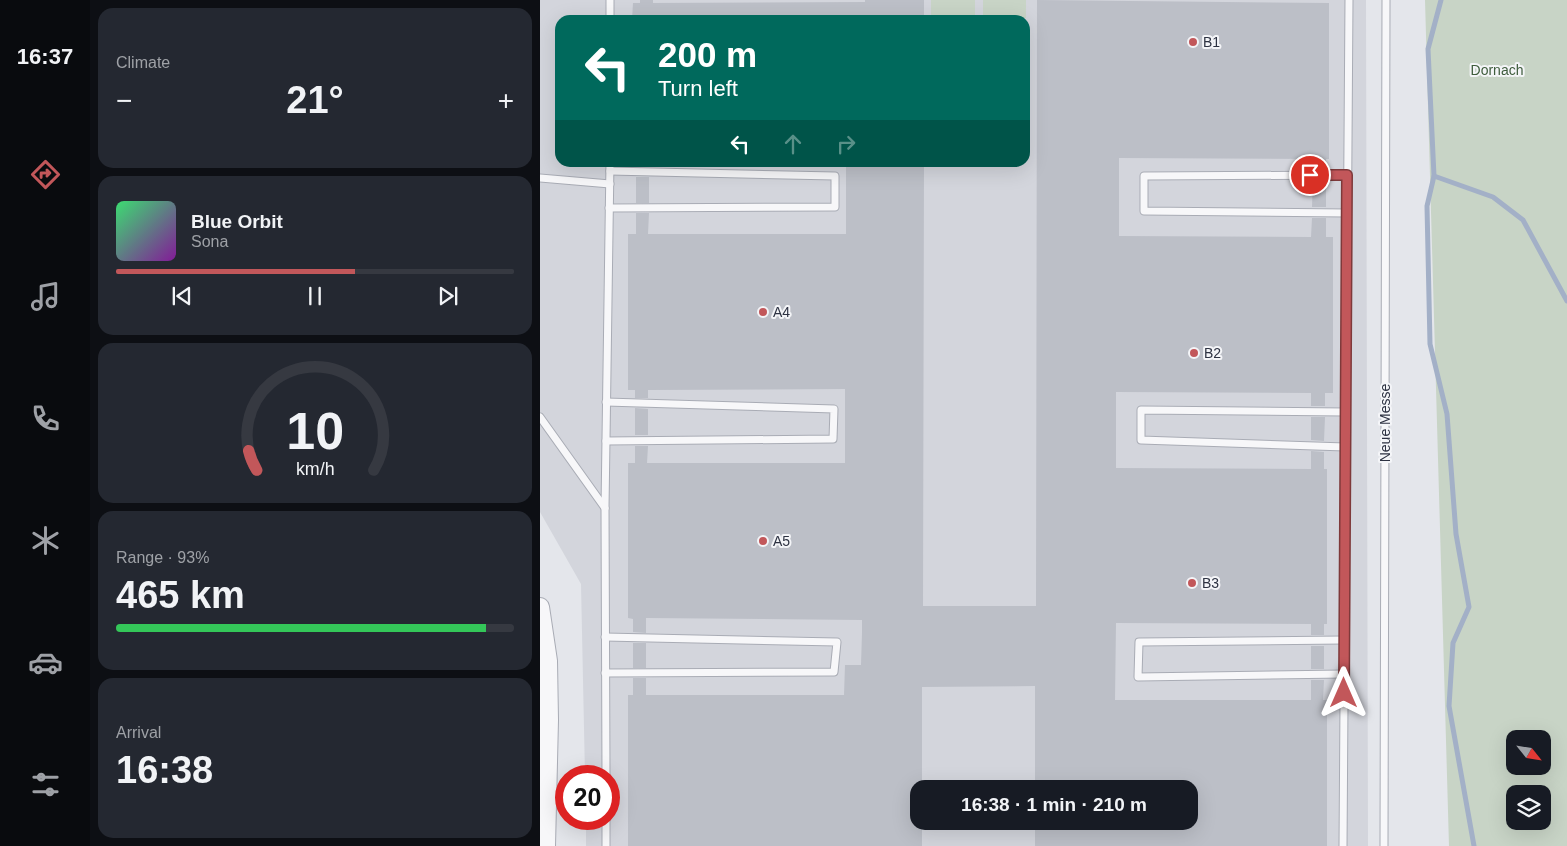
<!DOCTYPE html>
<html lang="en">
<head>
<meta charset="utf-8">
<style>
  :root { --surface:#171b24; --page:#242831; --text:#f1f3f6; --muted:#9ea1a6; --line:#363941; --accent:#c2575a }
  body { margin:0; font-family:Arial,sans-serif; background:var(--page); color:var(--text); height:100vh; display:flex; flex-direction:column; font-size:19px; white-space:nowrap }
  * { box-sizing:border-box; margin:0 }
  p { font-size:16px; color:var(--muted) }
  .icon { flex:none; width:28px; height:28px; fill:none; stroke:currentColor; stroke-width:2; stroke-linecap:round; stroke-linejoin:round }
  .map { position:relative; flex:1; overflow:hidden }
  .sheet { display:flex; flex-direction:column; gap:8px; padding:8px; background:#0d0f14; width:450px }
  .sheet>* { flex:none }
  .top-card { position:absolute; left:15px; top:15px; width:475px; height:152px; border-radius:15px; box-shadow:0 5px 20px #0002; background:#00695c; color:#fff; overflow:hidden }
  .needle { width:32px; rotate:120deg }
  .controls { position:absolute; left:966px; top:730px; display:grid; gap:10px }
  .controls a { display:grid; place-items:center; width:45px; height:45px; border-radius:10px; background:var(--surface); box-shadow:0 5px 20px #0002; font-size:25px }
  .speed { position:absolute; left:15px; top:765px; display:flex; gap:10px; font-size:25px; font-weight:700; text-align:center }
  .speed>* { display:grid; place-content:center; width:65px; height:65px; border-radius:50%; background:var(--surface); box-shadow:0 5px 20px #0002; line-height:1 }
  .speed .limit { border:8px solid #d22; background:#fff; color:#111 }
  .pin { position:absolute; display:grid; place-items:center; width:42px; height:42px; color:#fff; margin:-21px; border:2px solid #fff; border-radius:50%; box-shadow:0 1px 5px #0007 }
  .me { position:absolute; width:55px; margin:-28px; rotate:0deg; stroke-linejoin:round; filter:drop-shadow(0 0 4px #0008) }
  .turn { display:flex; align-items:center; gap:18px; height:105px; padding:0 20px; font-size:22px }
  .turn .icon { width:65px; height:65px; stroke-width:2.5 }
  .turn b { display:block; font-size:35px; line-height:42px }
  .lanes { display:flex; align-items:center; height:48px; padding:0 20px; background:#0003; justify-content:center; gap:25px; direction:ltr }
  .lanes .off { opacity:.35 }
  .big { font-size:38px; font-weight:700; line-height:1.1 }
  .sheet .tile { flex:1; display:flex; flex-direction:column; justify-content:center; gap:8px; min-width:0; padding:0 18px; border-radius:15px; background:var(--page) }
  .sheet .dial { align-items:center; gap:0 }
  .dial svg { height:130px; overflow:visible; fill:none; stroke:var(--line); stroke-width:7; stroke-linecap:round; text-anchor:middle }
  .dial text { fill:var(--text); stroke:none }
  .song { display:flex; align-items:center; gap:15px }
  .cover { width:60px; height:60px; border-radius:8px; background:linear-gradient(135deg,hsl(140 70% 55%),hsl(290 70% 35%)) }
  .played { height:5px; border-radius:2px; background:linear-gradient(90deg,var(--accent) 60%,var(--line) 60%) }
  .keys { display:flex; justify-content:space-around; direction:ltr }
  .heat { display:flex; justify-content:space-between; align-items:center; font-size:28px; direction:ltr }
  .charge { height:8px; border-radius:4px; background:linear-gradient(90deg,#34c759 93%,var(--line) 0) }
  .trip { position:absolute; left:370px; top:780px; width:288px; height:50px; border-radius:15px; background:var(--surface); box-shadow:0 5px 20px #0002; font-weight:700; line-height:50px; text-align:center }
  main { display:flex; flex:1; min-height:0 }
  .dock { display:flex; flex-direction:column; width:90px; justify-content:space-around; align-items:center; background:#090b0e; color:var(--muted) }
  .dock .icon { width:35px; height:35px }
  .dock .selected { color:var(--accent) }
  .dock b { font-size:22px; color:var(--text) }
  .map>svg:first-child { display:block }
  .built { fill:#d3d5dc; fill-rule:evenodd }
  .green { fill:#c8d4c6; fill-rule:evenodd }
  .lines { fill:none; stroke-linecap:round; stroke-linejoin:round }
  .stream { stroke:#a3b0c7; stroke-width:5 }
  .building { fill:#bcbfc7 }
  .service-casing { stroke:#a9acb5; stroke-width:9 }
  .tertiary-casing { stroke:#a9acb5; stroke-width:20 }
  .service { stroke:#f7f7f9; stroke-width:7 }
  .tertiary { stroke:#f7f7f9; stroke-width:18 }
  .route-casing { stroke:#7e393a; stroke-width:12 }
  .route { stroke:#c2575a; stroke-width:9 }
  .poi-dot { fill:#c2575a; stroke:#f4f5f8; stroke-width:2 }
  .labels { text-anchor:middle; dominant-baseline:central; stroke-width:4; stroke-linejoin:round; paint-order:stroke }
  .poi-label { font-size:14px; fill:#2d3242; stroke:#f4f5f8; text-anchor:start }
  .park-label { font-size:14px; fill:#3e5c3c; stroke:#f4f5f8 }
  .street-label { font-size:14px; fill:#2d3242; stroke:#f4f5f8 }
</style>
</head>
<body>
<main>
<nav class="dock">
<b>16:37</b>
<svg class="icon selected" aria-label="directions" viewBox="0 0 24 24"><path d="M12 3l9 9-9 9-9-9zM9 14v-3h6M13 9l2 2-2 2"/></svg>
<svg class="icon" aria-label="music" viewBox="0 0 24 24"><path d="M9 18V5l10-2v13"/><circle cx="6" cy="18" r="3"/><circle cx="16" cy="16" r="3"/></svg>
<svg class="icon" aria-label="phone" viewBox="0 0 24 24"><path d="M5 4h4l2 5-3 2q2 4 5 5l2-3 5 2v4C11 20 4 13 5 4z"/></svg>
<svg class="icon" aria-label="climate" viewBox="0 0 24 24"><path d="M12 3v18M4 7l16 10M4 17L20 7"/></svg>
<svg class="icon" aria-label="car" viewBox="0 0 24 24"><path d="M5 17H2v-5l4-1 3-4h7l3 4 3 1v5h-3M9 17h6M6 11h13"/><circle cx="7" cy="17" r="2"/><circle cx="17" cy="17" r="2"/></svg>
<svg class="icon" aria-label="filters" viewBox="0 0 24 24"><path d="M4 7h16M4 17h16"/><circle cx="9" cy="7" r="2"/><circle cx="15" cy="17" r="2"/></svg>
</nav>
<section class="sheet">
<div class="tile"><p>Climate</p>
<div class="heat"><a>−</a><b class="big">21°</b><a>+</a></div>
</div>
<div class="tile">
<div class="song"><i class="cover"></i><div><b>Blue Orbit</b><p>Sona</p></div></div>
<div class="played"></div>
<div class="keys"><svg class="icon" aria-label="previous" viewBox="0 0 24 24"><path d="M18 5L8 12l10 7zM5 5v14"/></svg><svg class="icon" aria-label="pause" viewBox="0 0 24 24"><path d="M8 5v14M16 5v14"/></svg><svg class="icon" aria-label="next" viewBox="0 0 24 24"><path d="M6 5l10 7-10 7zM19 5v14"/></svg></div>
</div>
<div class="tile dial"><svg viewBox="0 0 100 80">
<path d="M14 69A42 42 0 1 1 86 69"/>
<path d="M14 69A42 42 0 0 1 9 57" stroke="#c2575a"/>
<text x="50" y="56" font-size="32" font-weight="700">10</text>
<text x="50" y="72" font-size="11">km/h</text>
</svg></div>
<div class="tile"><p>Range · 93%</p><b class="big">465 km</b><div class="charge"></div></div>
<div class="tile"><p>Arrival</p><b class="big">16:38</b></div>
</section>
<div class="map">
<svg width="1027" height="846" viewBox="0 0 1027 846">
  <rect width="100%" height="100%" fill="#e4e6eb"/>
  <path class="built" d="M0,0h826l2,846h-782v-27h23v-43h-24l-4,-192 -41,-72zM20,20h465v142h-465zM379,789h270v32h-270z"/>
  <g class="green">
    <path d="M391,0h44v17l-44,2z"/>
    <path d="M443,0h43v18l-43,1z"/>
    <path d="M885,0h142v846h-118zM975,739h27v27h-27zM975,794h27v27h-27z"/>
  </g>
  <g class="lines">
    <g class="stream">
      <path d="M901,0l-13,49 6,127 -7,30 3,138 17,70 9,120 13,73 -16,36 -4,63 25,140"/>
      <path d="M894,176l59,21 30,23 44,81"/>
    </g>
  </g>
  <g class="building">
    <path d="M100,0h13v3l212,-1v-2h59v20h-292l1,-17h7z"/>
    <path d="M497,0l292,3v156h-3v11h-13v-11l-194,-1v78l192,1 1,-19h14v19h7v156h-8v13h-14v-13l-195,-1v76l195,1v-18l13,1v17h3v155h-3v11h-13v-11l-195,-1 -1,77h196v-20h13l-1,20h4v146h-292v-25h154v-32h-154v-103l-113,1v102h-3v32h3v25h-294v-151h5v-17h13v17h198l1,-30h16l1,-32v-13l-216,-2v15l-13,-1v-13l-5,-1v-155h7v-17h13l-1,17h198v-74l-197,1v8h-13v-8h-7v-156h8v-21h13l-1,21h198v-72h78l-1,444h113z"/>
    <rect x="96" y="177" width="13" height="26"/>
    <path d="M773,180h13v27h-14z"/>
    <path d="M95,408l13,1v26h-13z"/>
    <path d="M771,417h14l-1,24 -13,-1z"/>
    <rect x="93" y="643" width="13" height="25"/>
    <rect x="771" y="646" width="13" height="23"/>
  </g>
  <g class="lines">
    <g class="service-casing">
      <g id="service">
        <path d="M70,20v-20"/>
        <path d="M0,178l70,6"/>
        <path d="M69,208l226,-1v-31l-225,-5"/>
        <path d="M807,213l-203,-2v-35l203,-1"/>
        <path d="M0,417l65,91"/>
        <path d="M66,441l227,-2 1,-30 -228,-7"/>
        <path d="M805,447l-204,-7v-30l204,2"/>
        <path d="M65,637l232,5 -3,30 -229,1"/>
        <path d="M804,674l-206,3 1,-35 205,-2"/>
        <path d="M66,776l-1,-268 5,-346"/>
        <path d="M66,819v27"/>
        <path d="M803,846l6,-846"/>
        <path d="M844,846l2,-846"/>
      </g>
    </g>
    <g class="tertiary-casing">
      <path id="tertiary" d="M0,607l8,54 1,59 -3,126"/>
    </g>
    <use href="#service" class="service"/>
    <use href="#tertiary" class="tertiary"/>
  </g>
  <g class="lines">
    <g class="route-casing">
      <path id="route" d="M770,175h37l-3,518"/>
    </g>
    <use href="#route" class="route"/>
  </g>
  <g class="poi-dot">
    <circle cx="653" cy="42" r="5"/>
    <circle cx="223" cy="312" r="5"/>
    <circle cx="654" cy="353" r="5"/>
    <circle cx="223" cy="541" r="5"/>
    <circle cx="652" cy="583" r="5"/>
  </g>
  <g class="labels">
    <g class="poi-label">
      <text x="663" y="42">B1</text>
      <text x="233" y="312">A4</text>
      <text x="664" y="353">B2</text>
      <text x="233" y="541">A5</text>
      <text x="662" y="583">B3</text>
    </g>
    <g class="park-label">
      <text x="957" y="70">Dornach</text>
    </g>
    <g class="street-label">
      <text transform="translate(845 423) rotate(-90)">Neue Messe</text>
    </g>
  </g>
</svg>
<div class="controls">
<a><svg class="needle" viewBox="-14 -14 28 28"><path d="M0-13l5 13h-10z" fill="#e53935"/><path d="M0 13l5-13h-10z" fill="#9ea1a6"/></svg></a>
<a><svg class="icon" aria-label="layers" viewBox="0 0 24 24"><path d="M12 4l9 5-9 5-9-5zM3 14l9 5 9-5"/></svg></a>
</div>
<div class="speed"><div class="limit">20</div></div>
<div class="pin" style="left:770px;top:175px;background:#d93025"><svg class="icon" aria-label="arrive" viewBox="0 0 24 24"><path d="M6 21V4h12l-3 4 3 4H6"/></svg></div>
<svg class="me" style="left:804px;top:693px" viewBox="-20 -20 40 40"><path d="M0-17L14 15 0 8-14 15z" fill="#c2575a" stroke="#fff" stroke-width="4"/></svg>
<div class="trip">16:38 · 1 min · 210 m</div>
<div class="top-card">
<div class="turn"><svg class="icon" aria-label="left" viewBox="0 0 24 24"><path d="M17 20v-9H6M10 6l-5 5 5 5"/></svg><div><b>200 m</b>Turn left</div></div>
<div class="lanes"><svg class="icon" aria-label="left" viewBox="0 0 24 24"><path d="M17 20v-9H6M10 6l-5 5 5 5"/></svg><svg class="icon off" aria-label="ahead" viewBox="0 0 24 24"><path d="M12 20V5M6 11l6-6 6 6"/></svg><svg class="icon off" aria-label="right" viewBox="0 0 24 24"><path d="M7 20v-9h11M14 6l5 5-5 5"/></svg></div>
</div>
</div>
</main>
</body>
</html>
